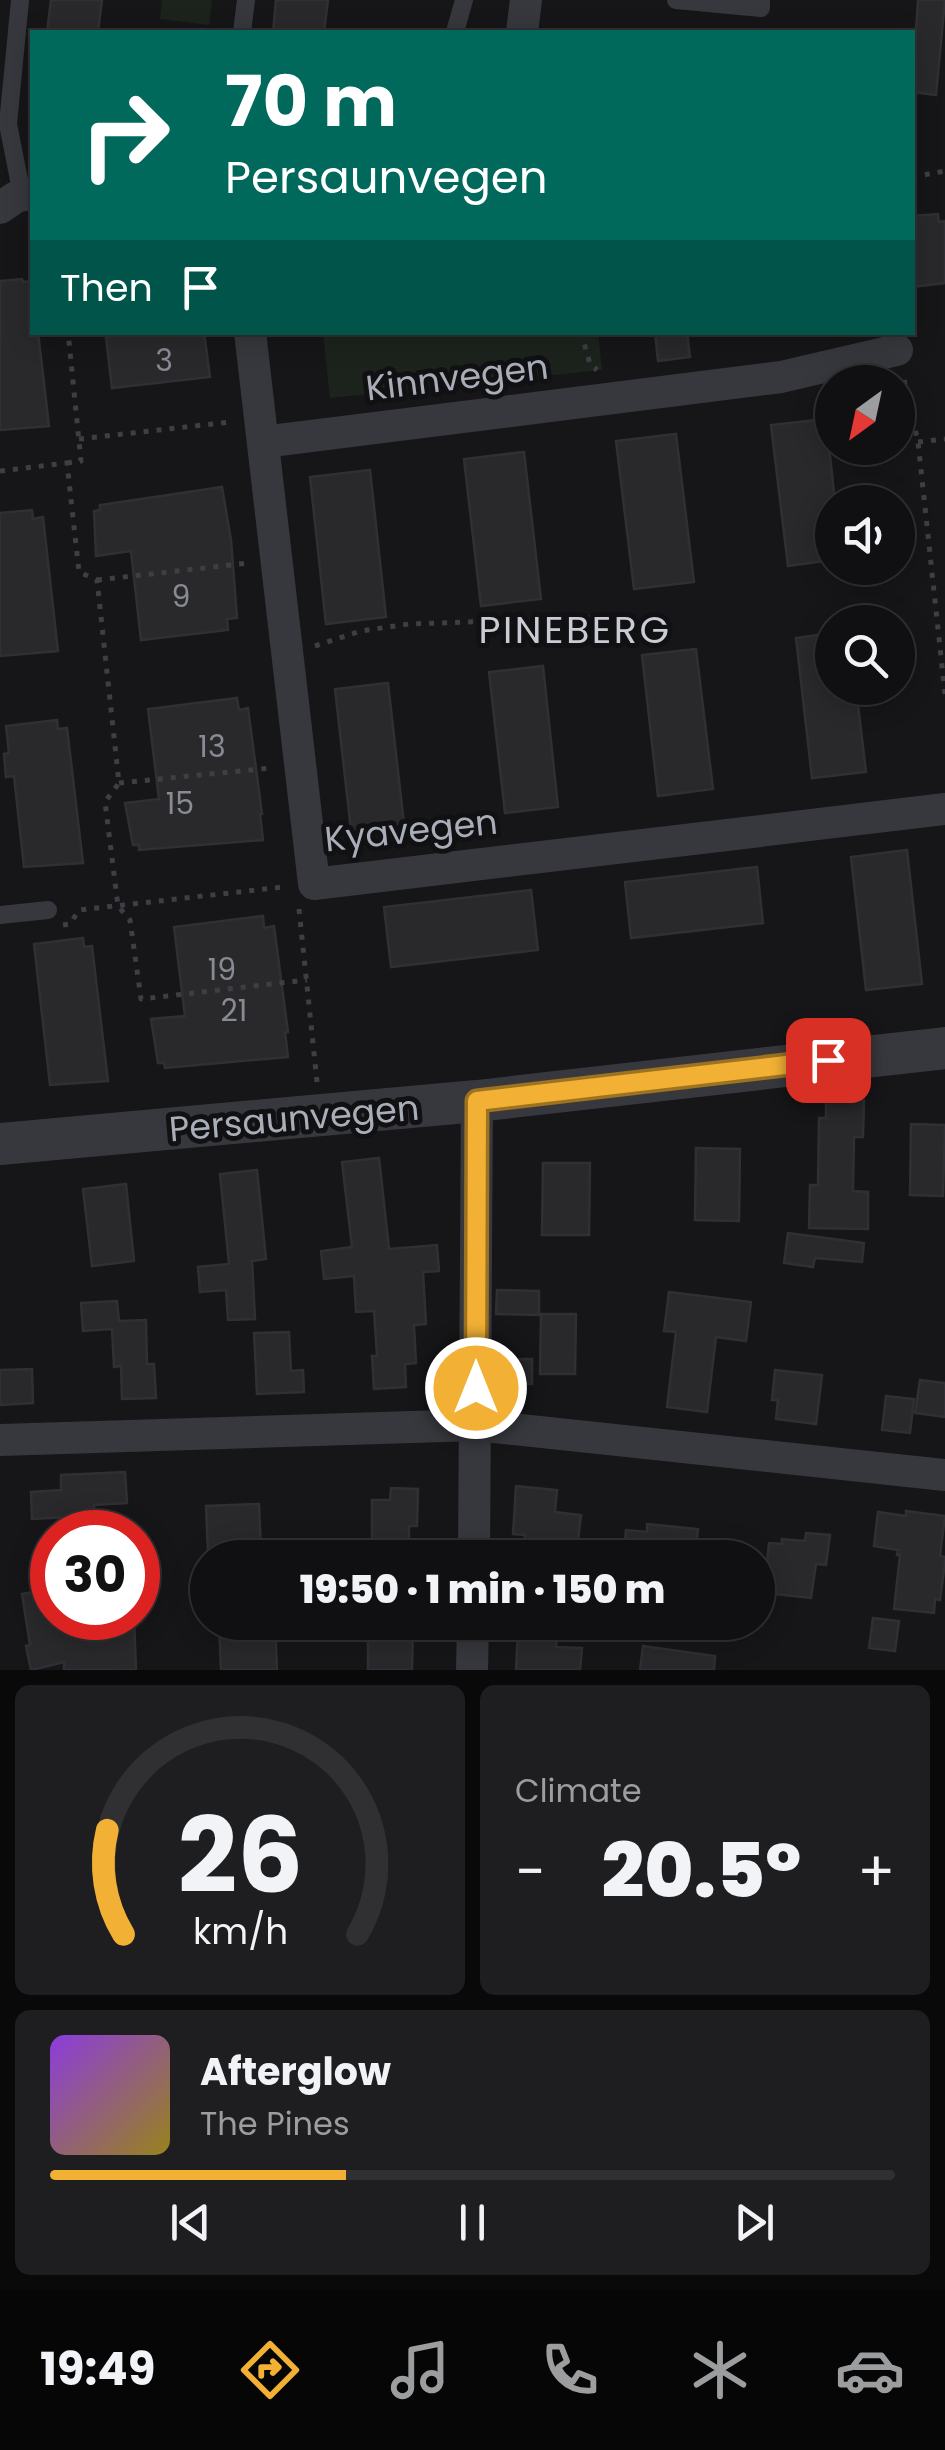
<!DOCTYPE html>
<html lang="en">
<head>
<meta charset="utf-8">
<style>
  :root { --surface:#101012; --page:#1e1e20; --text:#f1f3f6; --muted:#9c9d9f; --line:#303032; --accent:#f2b134 }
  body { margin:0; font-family:Poppins,sans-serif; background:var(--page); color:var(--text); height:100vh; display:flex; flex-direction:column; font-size:38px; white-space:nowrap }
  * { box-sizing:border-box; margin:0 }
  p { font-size:32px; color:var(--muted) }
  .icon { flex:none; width:55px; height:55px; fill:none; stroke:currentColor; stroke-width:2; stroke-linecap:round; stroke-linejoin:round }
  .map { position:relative; height:1670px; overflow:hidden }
  .side { display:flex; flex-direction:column; gap:15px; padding:15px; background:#09090a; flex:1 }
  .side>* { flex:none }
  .hud { position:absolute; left:30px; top:30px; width:885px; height:305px; border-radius:0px; box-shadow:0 5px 25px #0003,0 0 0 2px var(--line); background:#00695c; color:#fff; overflow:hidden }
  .needle { width:65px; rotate:213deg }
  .buttons { position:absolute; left:815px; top:365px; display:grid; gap:20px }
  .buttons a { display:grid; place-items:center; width:100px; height:100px; border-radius:50%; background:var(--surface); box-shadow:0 5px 25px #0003,0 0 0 2px var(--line); font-size:50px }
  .speed { position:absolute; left:30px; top:1510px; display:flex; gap:20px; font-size:50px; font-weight:700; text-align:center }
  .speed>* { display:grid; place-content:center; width:130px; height:130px; border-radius:50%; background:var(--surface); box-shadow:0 5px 25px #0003,0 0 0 2px var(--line); line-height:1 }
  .speed .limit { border:15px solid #d22; background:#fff; color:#111 }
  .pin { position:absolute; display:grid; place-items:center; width:85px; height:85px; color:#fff; margin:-42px; border-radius:20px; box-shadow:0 5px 15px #0006 }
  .me { position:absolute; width:110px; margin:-55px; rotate:0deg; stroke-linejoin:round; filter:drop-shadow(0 0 8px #0008) }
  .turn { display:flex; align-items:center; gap:35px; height:210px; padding:0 30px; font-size:45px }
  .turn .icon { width:130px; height:130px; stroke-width:2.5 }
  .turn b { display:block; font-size:70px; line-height:85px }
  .then { display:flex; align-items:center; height:95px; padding:0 30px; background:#0003; gap:20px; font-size:38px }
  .big { font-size:75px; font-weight:800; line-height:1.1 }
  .side .card { flex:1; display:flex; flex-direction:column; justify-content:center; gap:15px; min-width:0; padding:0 35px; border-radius:15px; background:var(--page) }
  .side .dial { align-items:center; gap:0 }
  .dial svg { height:260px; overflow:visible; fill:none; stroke:var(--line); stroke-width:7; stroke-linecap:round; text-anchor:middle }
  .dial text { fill:var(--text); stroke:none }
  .song { display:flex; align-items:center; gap:30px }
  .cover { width:120px; height:120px; border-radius:15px; background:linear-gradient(135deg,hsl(270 70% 55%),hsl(50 70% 35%)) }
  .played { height:10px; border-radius:5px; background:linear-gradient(90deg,var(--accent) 35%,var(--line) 35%) }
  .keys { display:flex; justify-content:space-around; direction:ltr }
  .heat { display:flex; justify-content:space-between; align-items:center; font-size:55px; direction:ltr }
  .side .tiles { flex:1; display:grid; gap:15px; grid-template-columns:1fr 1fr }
  .card:last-child { grid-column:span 2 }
  .trip { position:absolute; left:190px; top:1540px; width:585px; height:100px; border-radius:50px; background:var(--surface); box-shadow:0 5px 25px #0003,0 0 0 2px var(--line); font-weight:800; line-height:100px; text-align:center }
  .dock { display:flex; height:160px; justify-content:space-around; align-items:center; background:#060607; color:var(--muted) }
  .dock .icon { width:70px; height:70px }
  .dock .current { color:var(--accent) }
  .dock b { font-size:45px; color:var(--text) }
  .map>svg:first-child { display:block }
  .green { fill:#1c231d }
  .building { fill:#29292c; stroke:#303034; stroke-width:2.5 }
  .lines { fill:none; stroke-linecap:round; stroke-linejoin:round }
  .path { stroke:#3d3f44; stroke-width:5; stroke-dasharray:5 8; stroke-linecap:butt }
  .service { stroke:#37383d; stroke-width:18 }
  .minor { stroke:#37383d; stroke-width:32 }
  .tertiary { stroke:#37383d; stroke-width:42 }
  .route-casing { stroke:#9d7322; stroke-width:25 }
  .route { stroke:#f2b134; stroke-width:18 }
  .labels { text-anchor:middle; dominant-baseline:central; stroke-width:10; stroke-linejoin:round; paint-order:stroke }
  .number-label { font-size:30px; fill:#888b94 }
  .street-label { font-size:35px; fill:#a8adb8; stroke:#111113 }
  .neighbourhood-label { font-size:38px; letter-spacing:2.5px; fill:#c9ccd4; stroke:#111113 }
</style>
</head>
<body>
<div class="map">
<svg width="945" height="1670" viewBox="0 0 945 1670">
  <rect width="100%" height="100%" fill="#161618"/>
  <g class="green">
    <path d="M162,0h50l-3,25 -49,-6z"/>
    <path d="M323,333h275l4,37 -272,28z"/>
  </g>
  <g class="building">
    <path d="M51,0h51l-4,32h-51z"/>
    <path d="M276,0h52l-4,32h-51z"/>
    <path d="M918,0h27l-9,95 -24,-3z"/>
    <path d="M938,214l1,8 6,-1v62l-33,4v-71z"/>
    <path d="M22,279l1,3 9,-1v51h6l11,94 -49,4v-149z"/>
    <path d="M139,332h65l6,45 -98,11 -6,-51z"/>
    <path d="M655,332h32l3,25 -32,4z"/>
    <path d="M826,419l9,83h-3v58l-44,6 -17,-141z"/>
    <path d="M676,434l18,148 -60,7 -18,-148z"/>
    <path d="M524,452l17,147 -60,7 -17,-147z"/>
    <path d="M370,470l16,147 -60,7 -16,-147z"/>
    <path d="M222,487l9,53 6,78 -10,1 1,11 -87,10 -10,-89 -35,5 -2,-45 6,-1v-5z"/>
    <path d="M32,510l1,9 10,-2 15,134 -58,5v-143z"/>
    <path d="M832,633v55h24l10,84 -54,6 -16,-140z"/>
    <path d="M696,649l17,140 -55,7 -16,-141z"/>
    <path d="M543,666l15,141 -53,6 -16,-141z"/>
    <path d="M388,683l16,141 -53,6 -16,-141z"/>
    <path d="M237,698l2,12 9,-2 14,106h-2l3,26 -124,10v-5h-6l-8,-42 34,-4 -11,-90z"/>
    <path d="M57,720l1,9 9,-1 16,135 -59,4 -10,-91 -8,1 -2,-23 5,-1 -3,-27z"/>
    <path d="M907,850l15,134 -56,6 -15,-133z"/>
    <path d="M757,867l6,56 -132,15 -6,-56z"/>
    <path d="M531,890l7,60 -147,17 -7,-60z"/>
    <path d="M263,916l1,12 10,-2 14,106h-3l3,25 -123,11 -1,-5h-6l-7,-44 34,-3 -11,-89z"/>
    <path d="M83,938l1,9 8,-1 16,135 -58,4 -16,-141z"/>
    <path d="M826,1099l38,1 -1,37h-9l-1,54 15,1v37l-59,-1 1,-43h8l1,-67h7z"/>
    <path d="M911,1124l34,1 -2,71 -33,-1z"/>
    <path d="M696,1148l44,1 -1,72 -44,-1z"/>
    <path d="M379,1158l10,91 48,-4 2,26 -16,1 3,52 -12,1 2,38 -11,1 1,23 -32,2 -2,-33h5l-3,-45 -18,1 -2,-36 -30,3 -3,-28 31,-4 -10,-85z"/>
    <path d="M543,1163h47l-1,72h-47z"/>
    <path d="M257,1170l9,89 -14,2 3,58 -27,1 -2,-30 -26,2 -2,-25 31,-3 -9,-90z"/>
    <path d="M126,1184l8,77 -42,5 -9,-77z"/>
    <path d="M788,1233l76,10 -2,19 -47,-4 -2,9 -29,-4z"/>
    <path d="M497,1290l42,1v24l-43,-1z"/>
    <path d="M669,1292l82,10 -5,39 -30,-4 -9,75 -40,-5 9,-75 -12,-1z"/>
    <path d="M117,1301l2,20 27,-1 1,44h7l2,34 -34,1 -1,-33 -7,1 -2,-38 -29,2 -2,-28z"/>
    <path d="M541,1314h35l-1,60h-35z"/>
    <path d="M289,1332l2,39 12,-1 1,22 -47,2 -3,-61z"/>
    <rect x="505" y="1359" width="27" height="25"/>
    <path d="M32,1369l1,34 -33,2v-35z"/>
    <path d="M775,1370l47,5 -6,49 -40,-5 2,-19h-6z"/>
    <path d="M920,1380l25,3v34l-30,-4z"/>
    <path d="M886,1396l28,3 -4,34 -28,-3z"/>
    <path d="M125,1472l2,31 -33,2v11l-62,3 -1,-27 30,-2v-15z"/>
    <path d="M516,1486l41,4 -2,22 26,3 -5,43h-37l1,-9 -17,-2 2,-12 -12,-1z"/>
    <path d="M391,1488l27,1 -1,37h-8v25l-37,-1v-50h18z"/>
    <path d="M259,1504l2,47 -53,2 -2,-47z"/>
    <path d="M906,1511l39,5 -5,40 5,1v6l-5,37 -5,-1 -1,14 -40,-4 6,-54h-3l1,-5 -24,-4 4,-34 28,4z"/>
    <path d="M647,1524l51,5 -3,29h-72l3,-28 21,2z"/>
    <path d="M806,1533l24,2 -4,30 -10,-1 -5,34 -47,-5 5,-50 13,1v-5l23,2z"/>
    <path d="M43,1590l5,28h86l2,52h-72v-8l-33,8 -5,-24 4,-1 -8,-51z"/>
    <path d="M873,1618l26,3 -4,30 -26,-3z"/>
    <path d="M219,1622h56l2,48h-56z"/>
    <path d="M368,1622l45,1 -1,47h-44z"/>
    <path d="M526,1622h33l-3,25 26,1 -2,22h-64l2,-40 7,1z"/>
    <path d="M643,1646l72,10 -1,14h-74z"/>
  </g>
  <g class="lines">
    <g class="path">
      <path d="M912,177l33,-6"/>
      <path d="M581,332l9,32 7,6"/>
      <path d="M904,380l14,62 27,252"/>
      <path d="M79,439l151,-17"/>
      <path d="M918,442l27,-3"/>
      <path d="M67,463l14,-2 -13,-129"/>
      <path d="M0,471l67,-8 12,109 18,8 22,203 -14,19 13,104 12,14 11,79 166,-19"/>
      <path d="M97,580l152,-17"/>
      <path d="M315,646l46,-15 48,-7 209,-7"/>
      <path d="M119,783l151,-15"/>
      <path d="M299,909l18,173"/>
      <path d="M63,925l7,-1 9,-14 204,-23"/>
    </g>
    <g class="service">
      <path d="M20,0l-12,124 14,71"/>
      <path d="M676,0l85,8v-8"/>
      <path d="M242,32l4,-32"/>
      <path d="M455,32l9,-32"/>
      <path d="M0,915l48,-5"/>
    </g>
    <g class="minor">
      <path d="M522,32l4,-32"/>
      <path d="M0,208l16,-11 16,-4"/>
      <path d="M250,332l64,552 631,-75"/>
      <path d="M263,442l518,-65 116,-27"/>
      <path d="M0,1440l475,-15 470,50"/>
      <path d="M474,1558l3,-457"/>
      <path d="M472,1670l1,-48"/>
    </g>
    <path class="tertiary" d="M0,1144l477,-43 468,-53"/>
  </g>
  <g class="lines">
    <g class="route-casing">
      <path id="route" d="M476,1388l1,-287 351,-41"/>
    </g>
    <use href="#route" class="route"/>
  </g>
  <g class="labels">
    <g class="number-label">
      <text x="164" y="360">3</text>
      <text x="181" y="596">9</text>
      <text x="212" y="746">13</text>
      <text x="180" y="803">15</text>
      <text x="222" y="969">19</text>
      <text x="234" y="1010">21</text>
    </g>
    <g class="street-label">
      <text transform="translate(457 377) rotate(-7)">Kinnvegen</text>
      <text transform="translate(411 830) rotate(-6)">Kyavegen</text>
      <text transform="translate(294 1118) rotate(-5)">Persaunvegen</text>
    </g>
    <g class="neighbourhood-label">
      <text x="575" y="629">PINEBERG</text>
    </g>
  </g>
</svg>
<div class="buttons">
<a><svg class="needle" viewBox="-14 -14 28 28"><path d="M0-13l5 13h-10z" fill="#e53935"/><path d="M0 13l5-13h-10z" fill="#9c9d9f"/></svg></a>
<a><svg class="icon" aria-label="sound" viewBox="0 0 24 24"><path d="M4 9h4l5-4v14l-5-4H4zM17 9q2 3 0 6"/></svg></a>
<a><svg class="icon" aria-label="search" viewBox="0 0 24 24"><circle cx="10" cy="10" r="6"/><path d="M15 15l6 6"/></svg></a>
</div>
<div class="speed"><div class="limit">30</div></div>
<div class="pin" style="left:828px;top:1060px;background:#d93025"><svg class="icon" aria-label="arrive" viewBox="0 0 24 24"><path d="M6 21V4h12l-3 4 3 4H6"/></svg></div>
<svg class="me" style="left:476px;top:1388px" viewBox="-20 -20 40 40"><circle r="17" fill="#f2b134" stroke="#fff" stroke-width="3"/><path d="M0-11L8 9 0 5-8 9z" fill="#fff"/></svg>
<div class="trip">19:50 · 1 min · 150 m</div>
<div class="hud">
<div class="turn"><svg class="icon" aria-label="right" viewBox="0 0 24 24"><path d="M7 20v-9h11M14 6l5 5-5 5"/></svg><div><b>70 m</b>Persaunvegen</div></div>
<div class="then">Then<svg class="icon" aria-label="arrive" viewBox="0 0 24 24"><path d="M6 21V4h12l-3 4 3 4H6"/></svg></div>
</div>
</div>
<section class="side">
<div class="tiles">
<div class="card dial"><svg viewBox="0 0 100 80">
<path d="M14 69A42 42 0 1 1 86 69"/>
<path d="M14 69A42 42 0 0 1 9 37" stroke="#f2b134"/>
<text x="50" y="56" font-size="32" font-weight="700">26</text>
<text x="50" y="72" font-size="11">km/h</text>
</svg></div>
<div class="card"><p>Climate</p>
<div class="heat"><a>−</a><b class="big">20.5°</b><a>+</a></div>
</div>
<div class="card">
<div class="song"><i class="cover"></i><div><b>Afterglow</b><p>The Pines</p></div></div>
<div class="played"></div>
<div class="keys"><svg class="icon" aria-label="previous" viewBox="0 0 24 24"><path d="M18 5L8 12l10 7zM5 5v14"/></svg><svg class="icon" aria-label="pause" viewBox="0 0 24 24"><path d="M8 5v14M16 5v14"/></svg><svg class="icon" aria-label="next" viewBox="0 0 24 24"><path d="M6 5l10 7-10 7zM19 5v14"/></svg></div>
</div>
</div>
</section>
<nav class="dock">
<b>19:49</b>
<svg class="icon current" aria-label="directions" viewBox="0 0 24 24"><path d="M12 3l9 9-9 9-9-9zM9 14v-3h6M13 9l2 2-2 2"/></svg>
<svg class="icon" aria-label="music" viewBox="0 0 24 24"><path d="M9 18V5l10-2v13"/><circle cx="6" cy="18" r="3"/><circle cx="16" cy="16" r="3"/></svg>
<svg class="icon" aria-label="phone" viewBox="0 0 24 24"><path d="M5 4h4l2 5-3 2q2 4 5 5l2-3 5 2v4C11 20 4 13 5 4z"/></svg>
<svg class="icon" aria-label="climate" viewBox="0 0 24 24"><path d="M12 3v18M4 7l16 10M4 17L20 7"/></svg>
<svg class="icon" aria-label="car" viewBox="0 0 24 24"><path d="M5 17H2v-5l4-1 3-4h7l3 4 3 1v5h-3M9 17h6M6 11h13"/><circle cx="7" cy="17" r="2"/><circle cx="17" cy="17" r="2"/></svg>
</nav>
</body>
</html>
